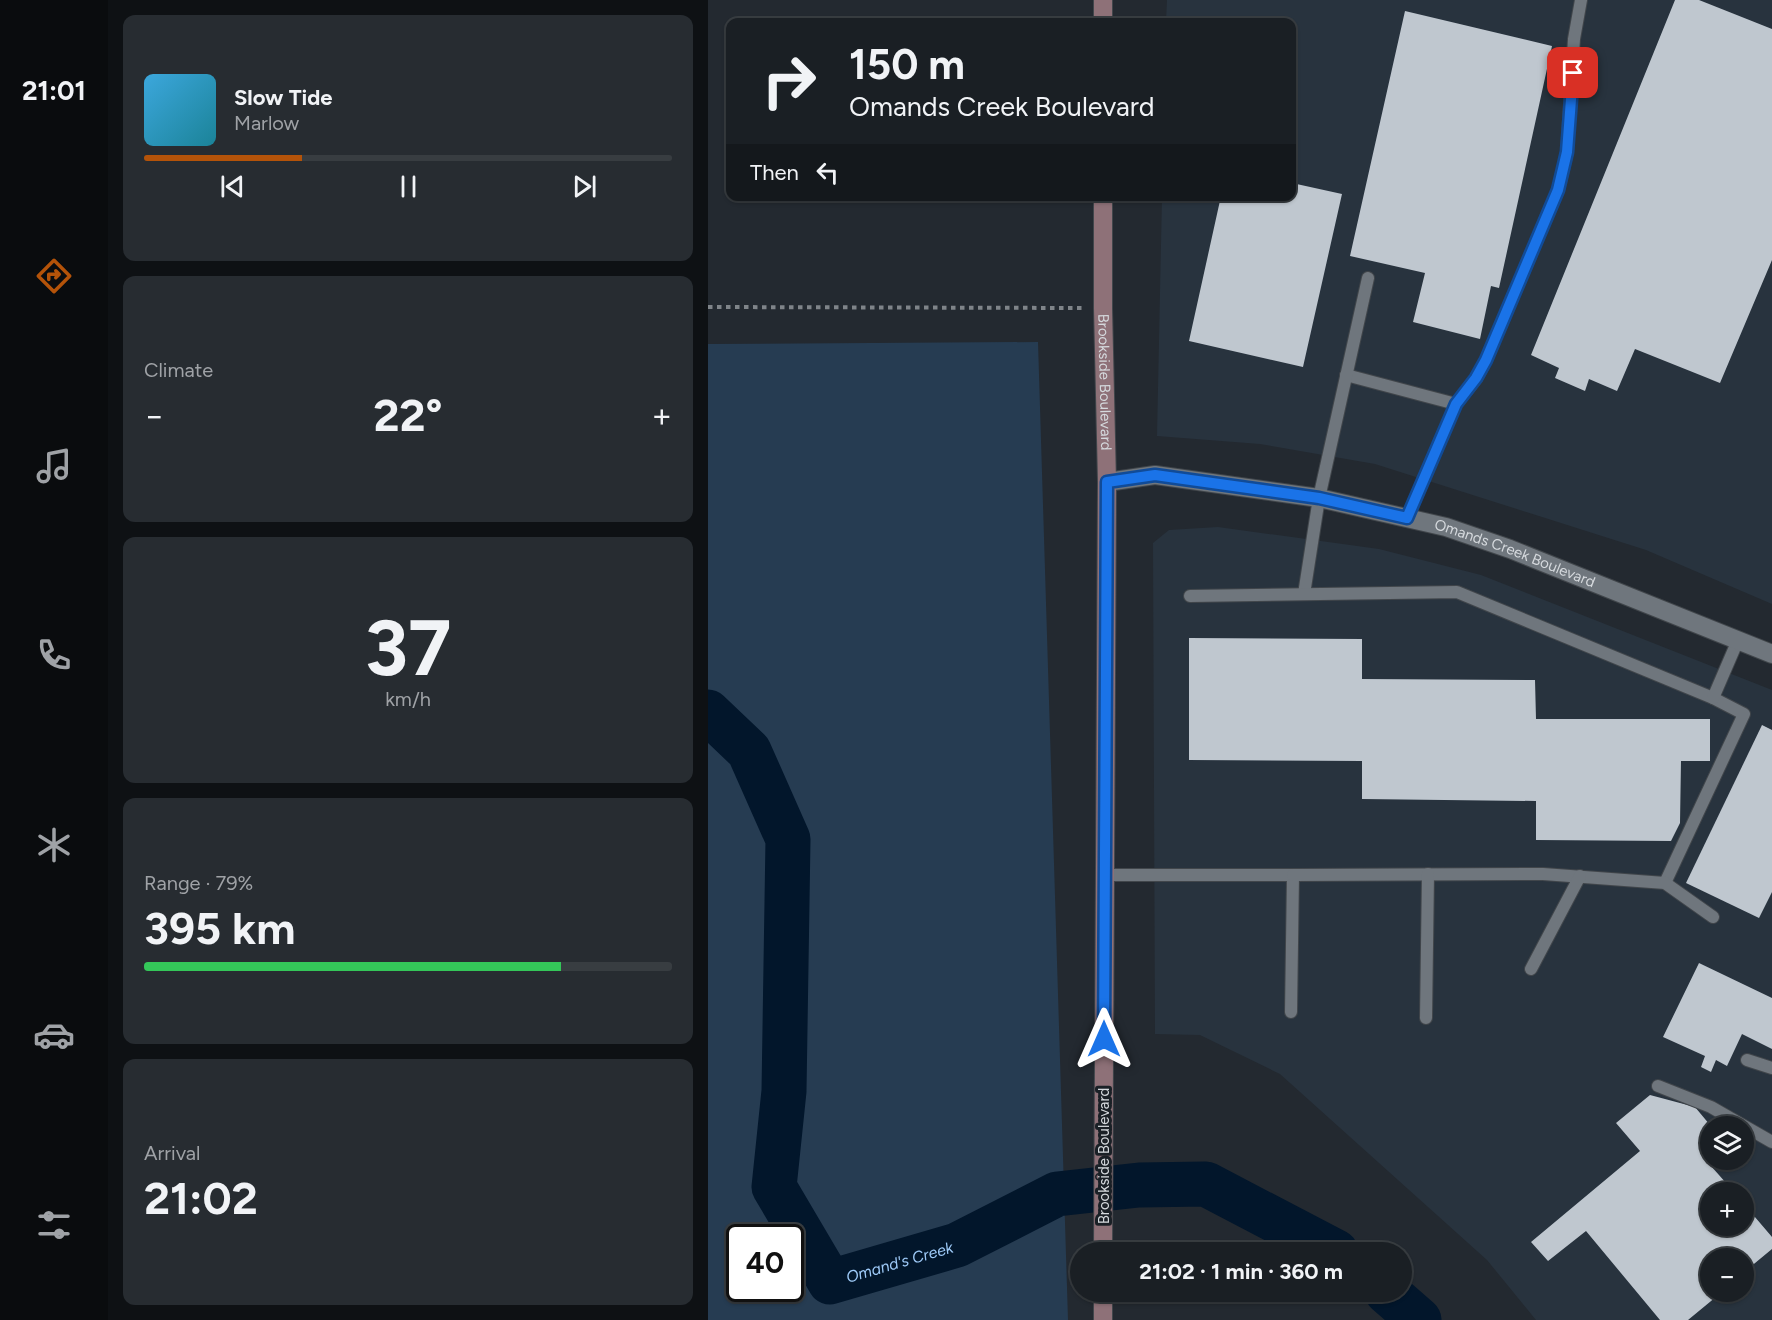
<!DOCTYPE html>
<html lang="en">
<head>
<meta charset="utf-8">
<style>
  :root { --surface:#1a1f24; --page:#272c31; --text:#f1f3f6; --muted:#9fa2a6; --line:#383d41; --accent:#b45309 }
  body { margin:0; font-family:Figtree,sans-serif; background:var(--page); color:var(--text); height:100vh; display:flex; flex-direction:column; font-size:22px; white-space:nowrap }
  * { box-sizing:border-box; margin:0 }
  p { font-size:20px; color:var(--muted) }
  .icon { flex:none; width:33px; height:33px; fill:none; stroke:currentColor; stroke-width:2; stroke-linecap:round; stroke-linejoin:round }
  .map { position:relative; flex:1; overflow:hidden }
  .details { display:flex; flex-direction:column; gap:15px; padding:15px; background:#0e1114; width:600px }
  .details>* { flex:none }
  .guide { position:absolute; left:18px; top:18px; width:570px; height:183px; border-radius:12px; box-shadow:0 2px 4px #0004,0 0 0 2px var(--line); background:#1a1f24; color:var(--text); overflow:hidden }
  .controls { position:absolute; left:992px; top:1116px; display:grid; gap:12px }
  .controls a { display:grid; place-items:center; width:54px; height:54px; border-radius:50%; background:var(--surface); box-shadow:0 2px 4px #0004,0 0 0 2px var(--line); font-size:30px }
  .speed { position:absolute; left:18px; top:1224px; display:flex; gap:12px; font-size:30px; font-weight:700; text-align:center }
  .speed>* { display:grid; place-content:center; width:78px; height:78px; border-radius:50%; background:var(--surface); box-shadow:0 2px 4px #0004,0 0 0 2px var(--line); line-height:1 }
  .speed .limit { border:3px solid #111; border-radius:9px; background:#fff; color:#111 }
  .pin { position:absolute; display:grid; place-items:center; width:51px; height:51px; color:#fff; margin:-26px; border-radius:12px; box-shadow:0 3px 9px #0006 }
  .me { position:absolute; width:66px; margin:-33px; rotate:0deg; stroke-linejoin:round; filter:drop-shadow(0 0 4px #0008) }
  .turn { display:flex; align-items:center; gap:21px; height:126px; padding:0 24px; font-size:27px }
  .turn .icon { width:78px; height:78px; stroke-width:2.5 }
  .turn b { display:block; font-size:42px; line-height:51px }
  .then { display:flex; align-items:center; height:57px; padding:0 24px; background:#0003; gap:12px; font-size:22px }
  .big { font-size:45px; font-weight:700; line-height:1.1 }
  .details .tile { flex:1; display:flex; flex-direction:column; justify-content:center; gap:9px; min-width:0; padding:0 21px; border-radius:12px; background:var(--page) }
  .details .dial { align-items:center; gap:0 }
  .dial b { font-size:78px; line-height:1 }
  .song { display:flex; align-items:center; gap:18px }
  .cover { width:72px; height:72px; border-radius:9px; background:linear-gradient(135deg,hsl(200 70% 55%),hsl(190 70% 35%)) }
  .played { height:6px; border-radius:3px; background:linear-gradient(90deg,var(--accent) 30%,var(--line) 30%) }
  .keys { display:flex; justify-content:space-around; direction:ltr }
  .heat { display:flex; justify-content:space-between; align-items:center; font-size:33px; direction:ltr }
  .charge { height:9px; border-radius:4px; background:linear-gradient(90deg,#34c759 79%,var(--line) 0) }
  .trip { position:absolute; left:362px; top:1242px; width:342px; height:60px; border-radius:30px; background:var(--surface); box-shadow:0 2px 4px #0004,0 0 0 2px var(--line); font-weight:700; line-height:60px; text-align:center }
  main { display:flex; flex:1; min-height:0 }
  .menu { display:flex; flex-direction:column; width:108px; justify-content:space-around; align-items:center; background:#0a0c0e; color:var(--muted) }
  .menu .icon { width:42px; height:42px }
  .menu .on { color:var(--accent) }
  .menu b { font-size:27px; color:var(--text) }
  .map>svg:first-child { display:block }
  .built { fill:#28333e; fill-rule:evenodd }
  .green { fill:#263c52; fill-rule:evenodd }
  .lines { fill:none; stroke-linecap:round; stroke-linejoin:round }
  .river { stroke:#02162b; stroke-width:45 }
  .building { fill:#bfc7cf }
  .lane-casing { stroke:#41464b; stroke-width:14 }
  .street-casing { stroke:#41464b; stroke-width:20 }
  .secondary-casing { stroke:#41464b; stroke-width:20 }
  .path { stroke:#7f8489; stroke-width:4; stroke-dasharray:4.5 4.5; stroke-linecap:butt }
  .lane { stroke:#6f767d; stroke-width:12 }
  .street { stroke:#6f767d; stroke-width:18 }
  .secondary { stroke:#8e7178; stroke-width:18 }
  .route-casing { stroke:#114b97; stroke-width:15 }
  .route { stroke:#1a73e8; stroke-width:10 }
  .labels { text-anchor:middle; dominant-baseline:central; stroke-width:6; stroke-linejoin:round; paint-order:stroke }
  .street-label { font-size:15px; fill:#d5d9dd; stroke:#1a2026 }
  .water-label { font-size:16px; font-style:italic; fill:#9ecaf8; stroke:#1a2026 }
</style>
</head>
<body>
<main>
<nav class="menu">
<b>21:01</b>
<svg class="icon on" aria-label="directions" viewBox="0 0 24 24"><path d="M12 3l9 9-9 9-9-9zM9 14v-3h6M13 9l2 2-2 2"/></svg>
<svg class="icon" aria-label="music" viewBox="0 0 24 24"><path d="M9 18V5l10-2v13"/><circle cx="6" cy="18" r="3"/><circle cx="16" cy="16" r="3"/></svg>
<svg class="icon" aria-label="phone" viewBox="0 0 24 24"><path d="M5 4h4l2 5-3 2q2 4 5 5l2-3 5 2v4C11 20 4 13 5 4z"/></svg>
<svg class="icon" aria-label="climate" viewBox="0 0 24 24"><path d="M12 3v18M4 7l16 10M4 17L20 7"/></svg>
<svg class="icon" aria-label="car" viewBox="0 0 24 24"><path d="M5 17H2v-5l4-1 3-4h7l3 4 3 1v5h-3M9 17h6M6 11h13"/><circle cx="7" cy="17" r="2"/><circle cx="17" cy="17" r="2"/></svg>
<svg class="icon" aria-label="filters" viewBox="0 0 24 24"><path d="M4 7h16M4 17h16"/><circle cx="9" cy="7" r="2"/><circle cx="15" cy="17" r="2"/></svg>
</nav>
<section class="details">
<div class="tile">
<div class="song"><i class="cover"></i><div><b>Slow Tide</b><p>Marlow</p></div></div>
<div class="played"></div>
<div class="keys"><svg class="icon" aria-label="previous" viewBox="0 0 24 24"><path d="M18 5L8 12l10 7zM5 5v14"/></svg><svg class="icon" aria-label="pause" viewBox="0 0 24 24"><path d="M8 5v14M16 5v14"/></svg><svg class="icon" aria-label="next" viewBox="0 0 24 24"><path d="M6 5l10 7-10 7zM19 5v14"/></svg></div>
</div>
<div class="tile"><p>Climate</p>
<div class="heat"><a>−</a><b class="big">22°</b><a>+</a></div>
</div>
<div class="tile dial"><b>37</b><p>km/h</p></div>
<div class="tile"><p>Range · 79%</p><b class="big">395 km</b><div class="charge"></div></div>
<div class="tile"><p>Arrival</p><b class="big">21:02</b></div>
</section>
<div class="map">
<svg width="1064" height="1320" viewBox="0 0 1064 1320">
  <rect width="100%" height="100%" fill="#232930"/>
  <g class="built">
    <path d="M459,0h605v604l-126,-54 -271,-86 -115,-20 -103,-8 5,-239 130,-1v-174h-126z"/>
    <path d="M510,527l161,22 102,26 291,115v630h-236l-49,-60 -207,-186 -80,-39 -45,-1 -2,-491 16,-13zM1002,1126h33v34h-33zM1002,1192h33v34h-33zM1002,1258h33v34h-33z"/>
  </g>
  <path class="green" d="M330,342l30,978h-360v-976zM32,1238h50v50h-50z"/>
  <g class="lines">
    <g class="river">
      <path id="s1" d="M0,712l41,39 39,88 -4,252 -10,96 56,95 127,-37 100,-51 82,-9 67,-1 130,68"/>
      <path d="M679,1292l32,28"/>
    </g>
  </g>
  <g class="building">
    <path d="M967,0h24l73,29v231l-52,123 -85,-34 -18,42 -28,-12 -4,12 -30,-13 4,-10 -28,-13z"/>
    <path d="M697,11l147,35 -53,242 -8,-2 -11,53 -67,-17 12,-49 -75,-17z"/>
    <path d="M584,183l50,11 -39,173 -114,-26 32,-145h71z"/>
    <path d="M481,638l173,1v40l173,1 1,39h174v42h-29l-1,62 -9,18 -135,-1v-39l-174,-2v-38l-173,-1z"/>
    <path d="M1054,725l10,5v162l-13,26 -73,-35z"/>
    <path d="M991,963l73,35v51l-30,-15 -15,32 -11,-6 -5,12 -10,-5 4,-11 -42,-19z"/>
    <path d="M942,1095l45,12 15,18v35h10l-9,6 23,26h-24v34h33v-23l29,34v12l-29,24v-15h-33v34h12l-34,28h-28l-74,-89 -38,30 -17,-19 109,-91 -24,-28z"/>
  </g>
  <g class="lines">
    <g class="lane-casing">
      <g id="lane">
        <path d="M638,375l110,29"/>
        <path d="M699,518l49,-114 20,-25 10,-19 72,-170 5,-20 4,-18 7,-113 7,-39"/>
        <path d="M596,594l15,-96 49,-220"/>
        <path d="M482,596l267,-4 256,106 31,16 -79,169"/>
        <path d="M1005,698l25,-58"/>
        <path d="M397,875h188l-2,137"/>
        <path d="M585,875l250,-1 122,9 48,34"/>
        <path d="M823,969l49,-93"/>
        <path d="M718,1018l2,-144"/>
        <path d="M1039,1060l25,8"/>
        <path d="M950,1086l53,21 61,35"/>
      </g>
    </g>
    <g class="street-casing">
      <g id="street">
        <path id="s2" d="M399,482l48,-7 164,23 127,29 64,22 262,105"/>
      </g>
    </g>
    <g class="secondary-casing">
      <g id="secondary">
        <path d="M395,0v22"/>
        <path id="s3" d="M395,196v112l4,174 -4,770"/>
        <path d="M395,1292v28"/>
      </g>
    </g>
    <path class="path" d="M0,307l374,1"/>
    <use href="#lane" class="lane"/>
    <use href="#street" class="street"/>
    <use href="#secondary" class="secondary"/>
  </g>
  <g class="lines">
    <g class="route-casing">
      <path id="route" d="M396,1039l3,-557 48,-7 164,23 88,20 49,-114 20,-26 10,-18 72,-170 9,-38 6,-79"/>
    </g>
    <use href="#route" class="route"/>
  </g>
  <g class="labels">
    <g class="street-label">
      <text stroke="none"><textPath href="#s3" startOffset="186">Brookside Boulevard</textPath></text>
      <text stroke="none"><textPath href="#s2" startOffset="418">Omands Creek Boulevard</textPath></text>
      <text transform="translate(396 1156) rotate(-90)">Brookside Boulevard</text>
    </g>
    <g class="water-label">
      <text stroke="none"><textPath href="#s1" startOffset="684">Omand's Creek</textPath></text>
    </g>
  </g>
</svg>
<div class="controls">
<a><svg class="icon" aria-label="layers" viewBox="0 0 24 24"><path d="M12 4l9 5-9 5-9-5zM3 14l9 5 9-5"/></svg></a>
<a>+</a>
<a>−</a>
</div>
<div class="speed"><div class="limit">40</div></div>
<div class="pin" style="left:865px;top:73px;background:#d93025"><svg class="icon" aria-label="arrive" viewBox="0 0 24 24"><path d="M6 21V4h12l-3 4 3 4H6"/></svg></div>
<svg class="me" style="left:396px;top:1039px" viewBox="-20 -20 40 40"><path d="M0-17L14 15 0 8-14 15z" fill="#1a73e8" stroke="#fff" stroke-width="4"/></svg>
<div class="trip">21:02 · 1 min · 360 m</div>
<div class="guide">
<div class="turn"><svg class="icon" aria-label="right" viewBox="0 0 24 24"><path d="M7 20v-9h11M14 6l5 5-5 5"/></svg><div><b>150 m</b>Omands Creek Boulevard</div></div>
<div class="then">Then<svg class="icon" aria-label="left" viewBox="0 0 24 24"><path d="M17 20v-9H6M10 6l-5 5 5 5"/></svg></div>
</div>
</div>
</main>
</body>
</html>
